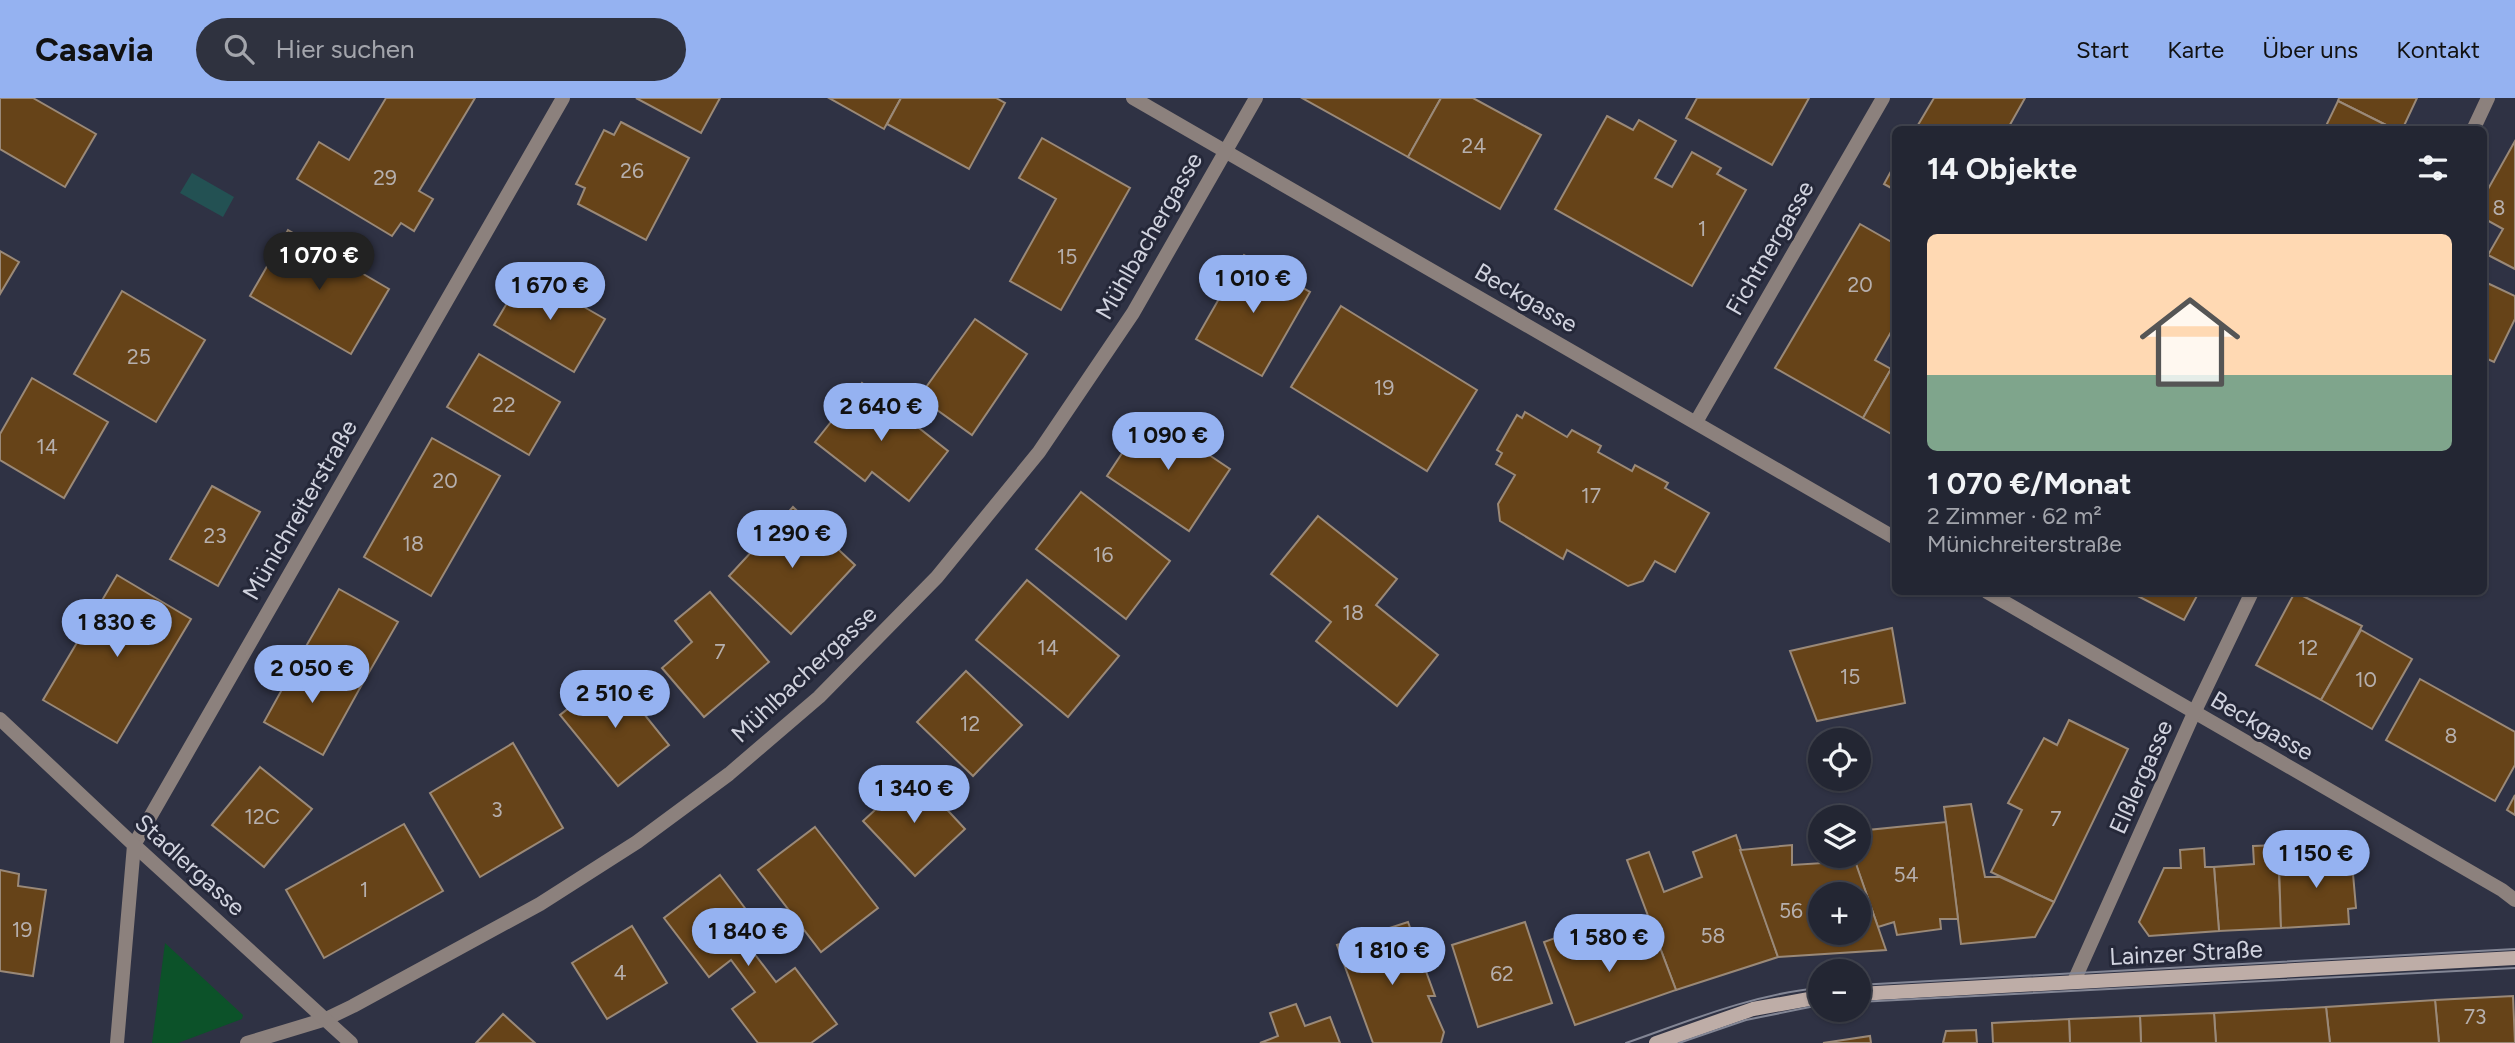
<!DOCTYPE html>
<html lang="de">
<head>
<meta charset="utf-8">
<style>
	body { margin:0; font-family:Figtree,sans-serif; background:#2f323f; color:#f1f3f6; height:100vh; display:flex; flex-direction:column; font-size:26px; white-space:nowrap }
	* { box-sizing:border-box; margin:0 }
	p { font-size:23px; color:#a3a5ac }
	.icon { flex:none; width:38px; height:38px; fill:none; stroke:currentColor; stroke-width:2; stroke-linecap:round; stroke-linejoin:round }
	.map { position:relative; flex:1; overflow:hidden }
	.sheet { position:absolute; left:1892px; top:28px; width:595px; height:469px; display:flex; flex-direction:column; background:#232633; border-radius:10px; box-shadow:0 2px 5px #0004,0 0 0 2px #40434e }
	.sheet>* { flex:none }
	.controls { position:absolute; left:1808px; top:630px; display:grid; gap:14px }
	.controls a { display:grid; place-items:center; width:63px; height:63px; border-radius:50%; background:#232633; box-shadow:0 2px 5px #0004,0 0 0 2px #40434e; font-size:35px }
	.price { position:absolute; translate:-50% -60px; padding:0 16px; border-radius:24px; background:#95b2f1; color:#111; font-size:23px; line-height:46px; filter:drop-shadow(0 2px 4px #0008) }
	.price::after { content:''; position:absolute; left:50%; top:42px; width:21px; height:16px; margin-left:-10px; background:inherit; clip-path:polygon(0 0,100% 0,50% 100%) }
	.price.on { background:#222; color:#fff }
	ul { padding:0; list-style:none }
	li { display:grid; align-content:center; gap:14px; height:371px; padding:0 35px }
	li span { display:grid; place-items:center; height:217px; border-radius:10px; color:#555 }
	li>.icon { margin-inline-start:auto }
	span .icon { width:126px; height:126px; fill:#fffc; stroke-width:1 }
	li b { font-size:30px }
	h2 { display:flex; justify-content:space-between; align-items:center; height:84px; padding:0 35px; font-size:30px }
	header { display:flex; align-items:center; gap:42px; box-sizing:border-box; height:98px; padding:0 35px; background:#95b2f1; color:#111 }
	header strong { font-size:33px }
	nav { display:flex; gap:38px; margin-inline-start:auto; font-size:24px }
	.search { width:490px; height:63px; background:#2f323f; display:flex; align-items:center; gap:18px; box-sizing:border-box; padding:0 24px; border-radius:38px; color:#a3a5ac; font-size:26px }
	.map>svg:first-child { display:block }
	.green { fill:#0c5229 }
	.water { fill:#235153 }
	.building { fill:#664318; stroke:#9a8978; stroke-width:2; fill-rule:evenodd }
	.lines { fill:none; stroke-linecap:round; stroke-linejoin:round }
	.minor { stroke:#8c817d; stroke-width:14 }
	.tertiary { stroke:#8c817d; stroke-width:14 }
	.secondary { stroke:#beada7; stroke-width:14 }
	.tram { stroke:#838695; stroke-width:2 }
	.labels { text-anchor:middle; stroke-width:6; stroke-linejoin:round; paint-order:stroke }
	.number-label { font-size:21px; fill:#b6afad }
	.street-label { font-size:24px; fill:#d1d3df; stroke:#252839 }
</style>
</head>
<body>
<header>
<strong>Casavia</strong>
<div class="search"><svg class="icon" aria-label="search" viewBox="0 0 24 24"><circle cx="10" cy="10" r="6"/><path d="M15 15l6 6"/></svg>Hier suchen</div>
<nav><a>Start</a><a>Karte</a><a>Über uns</a><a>Kontakt</a></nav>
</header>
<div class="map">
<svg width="2515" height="945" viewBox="0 0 2515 945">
	<rect width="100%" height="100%" fill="#2f3244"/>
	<!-- green -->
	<polygon class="green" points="165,845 243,917 242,921 178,945 152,945"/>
	<!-- water -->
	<polygon class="water" points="192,75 234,99 223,119 180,95"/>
	<!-- building -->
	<g class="building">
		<polygon points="0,0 33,0 96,36 65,89 0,51"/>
		<polygon points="386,0 475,0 419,93 433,101 414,133 401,125 392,138 297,81 319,44 349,62"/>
		<polygon points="636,0 720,0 701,35"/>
		<polygon points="829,0 901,0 884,31"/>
		<polygon points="901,0 996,0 1005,5 969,71 887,26"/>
		<polygon points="1302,0 1441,0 1408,59"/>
		<polygon points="1441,0 1473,0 1541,37 1500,111 1408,59"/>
		<polygon points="1697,0 1809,0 1772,67 1686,20"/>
		<polygon points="1934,0 2025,0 2007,32 1915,32"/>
		<polygon points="2339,0 2417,0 2402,32 2396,32 2338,3"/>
		<polygon points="2338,3 2396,32 2324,32"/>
		<polygon points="1607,18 1633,32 1639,22 1676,43 1655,80 1672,89 1692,54 1721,70 1717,76 1746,92 1692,188 1555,111"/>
		<polygon points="621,24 689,60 646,142 578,106 585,90 576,86 604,32 614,37"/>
		<polygon points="1042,40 1130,90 1061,212 1010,183 1056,101 1019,80"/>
		<polygon points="2515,43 2515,171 2488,157 2503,131 2483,120 2483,100"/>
		<polygon points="1895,66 1895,92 1884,86"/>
		<polygon points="1860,126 1895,146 1895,227 1875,262 1891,271 1863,320 1775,270"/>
		<polygon points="288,132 389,191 351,256 250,198"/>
		<polygon points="0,153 19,164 0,196"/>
		<polygon points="1244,157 1310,194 1262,278 1196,241"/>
		<polygon points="525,175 605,221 574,274 494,227"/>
		<polygon points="2483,183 2515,198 2515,221 2494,264 2483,259"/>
		<polygon points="122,193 205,242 156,324 74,276"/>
		<polygon points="1341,208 1477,292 1427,373 1291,289"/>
		<polygon points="975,221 1027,256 972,337 919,299"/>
		<polygon points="479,256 560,304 529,357 447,309"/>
		<polygon points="1895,264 1895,338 1863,320"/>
		<polygon points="32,280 108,324 64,400 0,362 0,336"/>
		<polygon points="862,285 948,353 909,403 872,374 865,383 815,344"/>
		<polygon points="1525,314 1567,339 1572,332 1601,348 1598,354 1632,373 1635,367 1668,385 1665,390 1709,415 1675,474 1655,463 1643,483 1628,488 1567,452 1563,461 1500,423 1498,406 1515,377 1496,366 1502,355 1497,352 1517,317 1522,320"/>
		<polygon points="1148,316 1230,371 1189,433 1107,378"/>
		<polygon points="432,340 500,378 431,498 364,459"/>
		<polygon points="212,388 260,414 218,488 170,461"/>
		<polygon points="1081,394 1170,463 1126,521 1036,451"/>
		<polygon points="793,409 855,467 791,536 729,478"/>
		<polygon points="1318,418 1397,481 1376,507 1438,557 1397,608 1316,543 1331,524 1271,476"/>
		<polygon points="117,477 191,521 117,645 43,602"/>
		<polygon points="1027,482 1119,558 1068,619 976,542"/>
		<polygon points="339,491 398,524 360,590 301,557"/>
		<polygon points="710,494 769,564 704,619 662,570 692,544 675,523"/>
		<polygon points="2130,494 2199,494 2184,522"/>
		<polygon points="2295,494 2362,528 2321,602 2256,567"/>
		<polygon points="1892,530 1905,605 1817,623 1790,553"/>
		<polygon points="2361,532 2412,561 2372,631 2321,602"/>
		<polygon points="301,557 360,590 323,657 264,624"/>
		<polygon points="966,573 1022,627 973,678 917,624"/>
		<polygon points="612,576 669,647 618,688 560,617"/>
		<polygon points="2420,581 2515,634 2515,667 2495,703 2386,642"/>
		<polygon points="2069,622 2128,651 2054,804 1991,774 2022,712 2008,705 2044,640 2057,647"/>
		<polygon points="513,645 563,730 480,779 430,695"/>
		<polygon points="260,669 312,711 264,769 212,727"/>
		<polygon points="914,676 965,731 915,778 863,723"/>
		<polygon points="2515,697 2515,717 2507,712"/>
		<polygon points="1971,706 1985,779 2000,779 2054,804 2035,839 1961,846 1944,709"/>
		<polygon points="1946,724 1958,821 1940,821 1941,831 1897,837 1894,824 1878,829 1853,758 1858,758 1858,733"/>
		<polygon points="404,726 443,793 324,860 286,792"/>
		<polygon points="815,729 878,810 821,854 758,772"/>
		<polygon points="1736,737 1778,859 1676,892 1627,762 1649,754 1664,794 1702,779 1693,754"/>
		<path d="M1792,747v20l63,-4 31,89 -108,7 -38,-107zM1820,796h38v39h-38z"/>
		<polygon points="2278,747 2281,830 2219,833 2214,769 2254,766 2253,748"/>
		<polygon points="2302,749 2331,749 2331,764 2345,762 2346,776 2353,776 2356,810 2348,811 2349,826 2281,830 2279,766 2295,765 2294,759 2303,759"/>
		<polygon points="2204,750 2205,769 2214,769 2219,833 2149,838 2139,824 2164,770 2181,770 2180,752"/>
		<polygon points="0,772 19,776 18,788 46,792 33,878 0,873"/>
		<polygon points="720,777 763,834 747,846 776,884 795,870 837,926 811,945 758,945 732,911 755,894 731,862 709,879 664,820"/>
		<polygon points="1408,824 1435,898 1428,898 1444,934 1441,945 1373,945 1337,847"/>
		<polygon points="1525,824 1552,905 1478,929 1452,847"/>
		<polygon points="632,828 667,885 607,921 572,865"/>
		<polygon points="1623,833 1627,843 1654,834 1676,892 1575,927 1544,844 1566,836 1570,851"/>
		<polygon points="2513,898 2515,945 2439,945 2435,902"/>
		<polygon points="2435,902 2439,945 2330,945 2326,909"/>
		<polygon points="1296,906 1305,928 1330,919 1340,945 1260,945 1278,938 1270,915"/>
		<polygon points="2326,909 2330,945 2216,945 2214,915"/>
		<polygon points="2214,915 2216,945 2141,945 2140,918"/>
		<polygon points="503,916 535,945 476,945"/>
		<polygon points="2140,918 2141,945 2070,945 2069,921"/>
		<polygon points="2069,921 2070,945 1993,945 1992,925"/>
		<polygon points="1976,932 1977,945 1943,945 1946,933"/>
		<polygon points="1870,938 1871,945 1823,945"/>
	</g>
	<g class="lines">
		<!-- minor -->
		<g class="minor">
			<polyline points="1133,0 1895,440"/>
			<polyline points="2473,32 2488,0"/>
			<polyline points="1696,324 1883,0"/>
			<polyline points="1987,494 2502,792 2515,802"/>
			<polyline points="2074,883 2194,615 2252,494"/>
			<polyline points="247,945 326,921 353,908 540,806 637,744 729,676 819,599 937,479 1039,354 1133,215 1256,0"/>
			<polyline points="351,945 134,747 563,0"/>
		</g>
		<!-- tertiary -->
		<polyline class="tertiary" points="0,621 134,747 117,945"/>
		<!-- secondary -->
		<g class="secondary">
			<polyline points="1858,896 2515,860"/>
			<polyline points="1656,945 1753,911 1820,899"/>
		</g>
		<!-- tram -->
		<g class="tram">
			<polyline points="1858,887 2515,851"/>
			<polyline points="1858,904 2515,870"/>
			<path d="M1626,945c63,-22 127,-49 194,-55"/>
			<polyline points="1679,945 1746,922 1820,907"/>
		</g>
	</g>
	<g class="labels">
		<!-- number labels -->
		<g class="number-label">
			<text x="1474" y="55">24</text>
			<text x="632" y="80">26</text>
			<text x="385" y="87">29</text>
			<text x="2499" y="117">8</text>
			<text x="1702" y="138">1</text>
			<text x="1067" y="166">15</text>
			<text x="1860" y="194">20</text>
			<text x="139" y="266">25</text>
			<text x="1384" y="297">19</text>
			<text x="504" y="314">22</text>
			<text x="47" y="356">14</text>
			<text x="445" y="390">20</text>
			<text x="1591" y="405">17</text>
			<text x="215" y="445">23</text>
			<text x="413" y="453">18</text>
			<text x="1103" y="464">16</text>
			<text x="1353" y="522">18</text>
			<text x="1048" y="557">14</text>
			<text x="2308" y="557">12</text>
			<text x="720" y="561">7</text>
			<text x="1850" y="586">15</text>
			<text x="2366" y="589">10</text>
			<text x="970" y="633">12</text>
			<text x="2451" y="645">8</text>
			<text x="497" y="719">3</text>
			<text x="262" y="726">12C</text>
			<text x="2056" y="728">7</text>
			<text x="1906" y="784">54</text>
			<text x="364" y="799">1</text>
			<text x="1791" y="820">56</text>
			<text x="22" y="839">19</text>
			<text x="1713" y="845">58</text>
			<text x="620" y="882">4</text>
			<text x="1502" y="883">62</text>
			<text x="2475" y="926">73</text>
		</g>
		<!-- street labels -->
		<g class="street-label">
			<text transform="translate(1149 138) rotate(-60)" y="8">Mühlbachergasse</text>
			<text transform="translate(1770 150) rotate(-60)" y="8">Fichtnergasse</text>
			<text transform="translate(1526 200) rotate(30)" y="8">Beckgasse</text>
			<text transform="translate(300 412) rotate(-60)" y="8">Münichreiterstraße</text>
			<text transform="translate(804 576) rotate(-43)" y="8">Mühlbachergasse</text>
			<text transform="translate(2262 628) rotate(30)" y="8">Beckgasse</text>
			<text transform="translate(2141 679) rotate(-66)" y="8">Elßlergasse</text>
			<text transform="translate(190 767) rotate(42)" y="8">Stadlergasse</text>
			<text transform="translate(2186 855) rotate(-3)" y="8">Lainzer Straße</text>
		</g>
	</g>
</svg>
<div class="controls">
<a><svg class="icon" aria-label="locate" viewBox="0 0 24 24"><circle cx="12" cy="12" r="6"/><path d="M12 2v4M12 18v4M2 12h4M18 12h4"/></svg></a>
<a><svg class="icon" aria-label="layers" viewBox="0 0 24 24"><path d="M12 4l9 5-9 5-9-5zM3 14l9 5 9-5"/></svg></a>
<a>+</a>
<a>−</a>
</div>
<b class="price on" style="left:319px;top:194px">1 070 €</b>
<b class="price" style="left:1253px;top:217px">1 010 €</b>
<b class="price" style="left:550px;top:224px">1 670 €</b>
<b class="price" style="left:881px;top:345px">2 640 €</b>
<b class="price" style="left:1168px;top:374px">1 090 €</b>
<b class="price" style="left:792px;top:472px">1 290 €</b>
<b class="price" style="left:117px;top:561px">1 830 €</b>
<b class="price" style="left:312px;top:607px">2 050 €</b>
<b class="price" style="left:615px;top:632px">2 510 €</b>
<b class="price" style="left:914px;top:727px">1 340 €</b>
<b class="price" style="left:2316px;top:792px">1 150 €</b>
<b class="price" style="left:748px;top:870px">1 840 €</b>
<b class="price" style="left:1609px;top:876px">1 580 €</b>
<b class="price" style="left:1392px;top:889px">1 810 €</b>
<section class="sheet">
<h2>14 Objekte<svg class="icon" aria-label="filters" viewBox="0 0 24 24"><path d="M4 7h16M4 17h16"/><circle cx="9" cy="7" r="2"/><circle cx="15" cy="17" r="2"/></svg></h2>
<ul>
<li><span style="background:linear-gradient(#ffd9b3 65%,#7fa58c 0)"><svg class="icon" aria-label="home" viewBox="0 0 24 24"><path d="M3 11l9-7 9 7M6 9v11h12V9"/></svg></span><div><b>1 070 €/Monat</b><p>2 Zimmer · 62 m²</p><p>Münichreiterstraße</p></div></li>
</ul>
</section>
</div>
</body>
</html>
